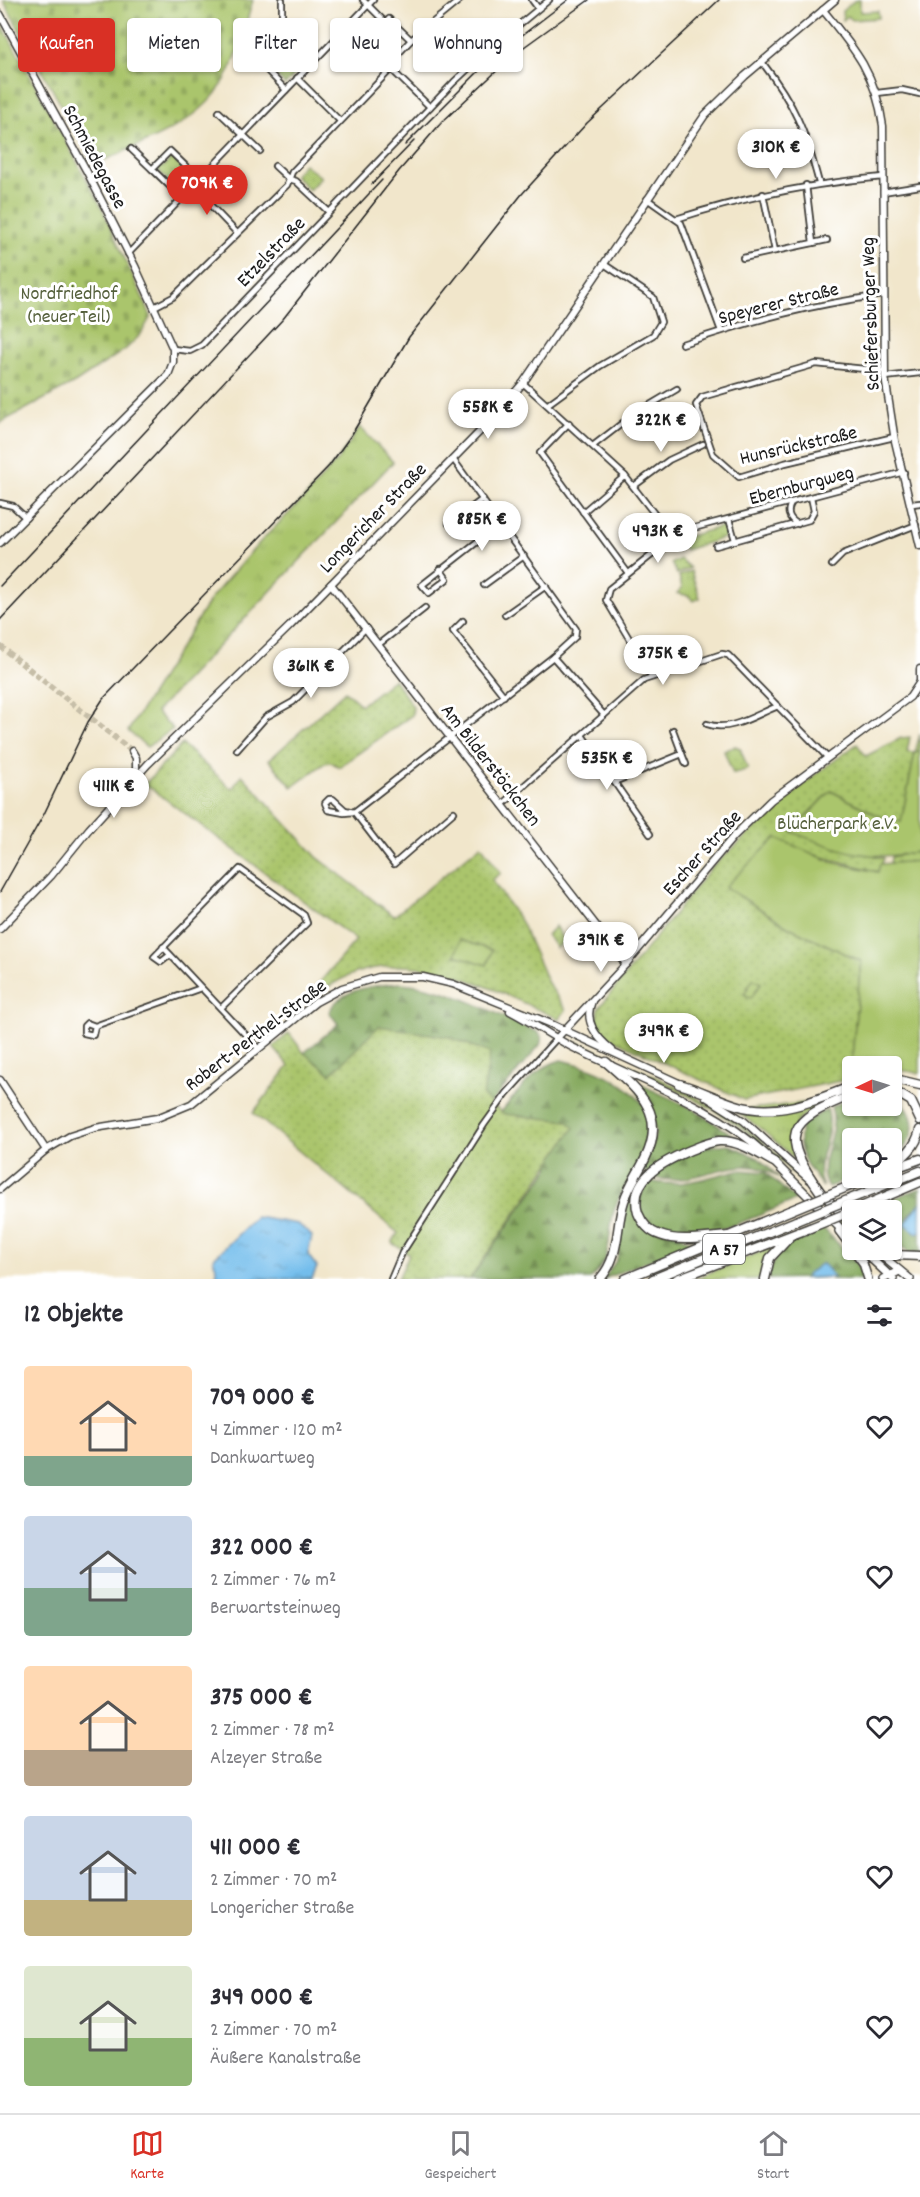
<!DOCTYPE html>
<html lang="de">
<head>
<meta charset="utf-8">
<style>
	body { margin:0; font-family:Dekko,sans-serif; background:#f2f2f3; color:#2b2b33; height:100vh; display:flex; flex-direction:column; font-size:22px; white-space:nowrap }
	* { box-sizing:border-box; margin:0 }
	p { font-size:20px; color:#7c7c81 }
	.icon { flex:none; width:33px; height:33px; fill:none; stroke:currentColor; stroke-width:2; stroke-linecap:round; stroke-linejoin:round }
	.map { position:relative; height:1279px; overflow:hidden }
	.side { display:flex; flex-direction:column; background:#fff; flex:1 }
	.side>* { flex:none }
	.hud { position:absolute; left:18px; top:18px; width:600px; height:54px; display:flex; gap:12px }
	.needle { width:39px; rotate:266deg }
	.fabs { position:absolute; left:842px; top:1056px; display:grid; gap:12px }
	.fabs a { display:grid; place-items:center; width:60px; height:60px; border-radius:6px; background:#fff; box-shadow:0 2px 4px #0004; font-size:30px }
	.price { position:absolute; translate:-50% -51px; padding:0 14px; border-radius:21px; background:#fff; color:#222; font-size:20px; line-height:39px; filter:drop-shadow(0 2px 3px #0008) }
	.price::after { content:''; position:absolute; left:50%; top:36px; width:18px; height:14px; margin-left:-9px; background:inherit; clip-path:polygon(0 0,100% 0,50% 100%) }
	.price.current { background:#d93025; color:#fff }
	ul { padding:0; list-style:none }
	li { display:flex; align-items:center; gap:18px; height:150px; padding:0 24px }
	li span { display:grid; place-items:center; flex:none; width:168px; height:120px; border-radius:6px; color:#555 }
	li>.icon { margin-inline-start:auto }
	span .icon { width:72px; height:72px; fill:#fffc; stroke-width:1 }
	li b { font-size:26px }
	h2 { display:flex; justify-content:space-between; align-items:center; height:72px; padding:0 24px; font-size:26px }
	.pill { padding:0 21px; border-radius:6px; background:#fff; box-shadow:0 2px 4px #0004; font-size:21px; line-height:54px }
	.pill.current { background:#d93025; color:#fff }
	.tab-bar { display:flex; justify-content:space-around; align-items:center; height:84px; border-top:2px solid #e1e1e2; background:#fff; font-size:16px; color:#7c7c81 }
	.tab-bar a { display:grid; justify-items:center; gap:3px }
	.tab-bar .current { color:#d93025 }
	.map>svg:first-child { display:block }
	.grass { fill:url(#grass-tufts); stroke:#637044; stroke-width:1.5 }
	.forest { fill:url(#forest-firs); stroke:#52633e; stroke-width:1.5 }
	.cemetery { fill:url(#cemetery-stones); stroke:#637044; stroke-width:1.5 }
	.park { fill:url(#park-dots); stroke:#637044; stroke-width:1.5 }
	.garden { fill:#aac56c; stroke:#637044; stroke-width:1.5 }
	.water { fill:url(#water-ripples); stroke:#486c84; stroke-width:1.5 }
	.lines { fill:none; stroke-linecap:round; stroke-linejoin:round }
	.tertiary-tunnel { stroke:#c6bea8; stroke-width:6; stroke-dasharray:6 3; stroke-linecap:butt }
	.minor-casing { stroke:#3c3a36; stroke-width:8 }
	.tertiary-casing { stroke:#3c3a36; stroke-width:9 }
	.secondary-casing { stroke:#3c3a36; stroke-width:10 }
	.motorway-casing { stroke:#3c3a36; stroke-width:11 }
	.minor { stroke:#fff; stroke-width:4.5 }
	.tertiary { stroke:#fff; stroke-width:6 }
	.secondary { stroke:#fff; stroke-width:7 }
	.motorway { stroke:#fff; stroke-width:8 }
	.rail { stroke:#1c1c1c; stroke-width:1.5 }
	.motorway-bridge-casing { stroke:#3c3a36; stroke-width:11; stroke-linecap:butt }
	.motorway-bridge { stroke:#fff; stroke-width:8 }
	.labels { text-anchor:middle; stroke-width:6; stroke-linejoin:round; paint-order:stroke }
	.shield { fill:#fff; stroke:#606060; stroke-width:1.5 }
	.shield-label { font-size:18px; font-weight:bold; fill:#1c1c1c }
	.street-label { font-size:20px; fill:#1c1c1c; stroke:#fff }
	.park-label { font-size:20px; fill:#55603c; stroke:#fff }
</style>
</head>
<body>
<div class="map">
<svg width="920" height="1279" viewBox="0 0 920 1279">
	<defs>
		<pattern id="grass-tufts" width="24" height="20" patternUnits="userSpaceOnUse" patternTransform="scale(1.5)"><rect width="24" height="20" fill="#aac56c"/><path d="M3 7l-1-3M5 7V3M7 7l1-3M15 17l-1-3M17 17v-4M19 17l1-3" fill="none" stroke="#92a95d"/></pattern>
		<pattern id="forest-firs" width="22" height="20" patternUnits="userSpaceOnUse" patternTransform="scale(1.5)"><rect width="22" height="20" fill="#87aa60"/><path d="M5 1l3.5 6h-7zM16 11l3.5 6h-7z" fill="#6e8a4e"/></pattern>
		<pattern id="cemetery-stones" width="16" height="16" patternUnits="userSpaceOnUse" patternTransform="scale(1.5)"><rect width="16" height="16" fill="#aac56c"/><path d="M2 7V4a2 2 0 0 1 4 0v3zM10 15v-3a2 2 0 0 1 4 0v3z" fill="#92a95d"/></pattern>
		<pattern id="park-dots" width="8" height="8" patternUnits="userSpaceOnUse" patternTransform="scale(1.5)"><rect width="8" height="8" fill="#aac56c"/><path d="M2 2h.1M6 6h.1" fill="none" stroke="#92a95d" stroke-width="1.8" stroke-linecap="round"/></pattern>
		<pattern id="water-ripples" width="26" height="14" patternUnits="userSpaceOnUse" patternTransform="scale(1.5)"><rect width="26" height="14" fill="#73bdec"/><path d="M2 4q2-2 4 0t4 0M15 11q2-2 4 0t4 0" fill="none" stroke="#63a2ca"/></pattern>
	</defs>
	<rect width="100%" height="100%" fill="#fff"/>
	<filter id="ink" filterUnits="userSpaceOnUse"><feTurbulence type="fractalNoise" baseFrequency=".0167" numOctaves="2"/><feDisplacementMap in="SourceGraphic" scale="12" xChannelSelector="R" yChannelSelector="G"/><feConvolveMatrix kernelMatrix="1 2 1 2 8 2 1 2 1" color-interpolation-filters="sRGB"/></filter>
	<filter id="wash" filterUnits="userSpaceOnUse"><feTurbulence type="fractalNoise" baseFrequency=".008" numOctaves="4" result="noise"/><feDisplacementMap in="SourceGraphic" scale="24" xChannelSelector="R" yChannelSelector="G"/><feGaussianBlur stdDeviation="1.35" result="paint"/><feColorMatrix in="noise" values="0 0 0 0 0 0 0 0 0 0 0 0 0 0 0 0 0 1.4 0 .05"/><feComposite in="paint" operator="in"/></filter>
	<g filter="url(#wash)">
		<rect width="100%" height="100%" fill="#f1e6cb"/>
		<!-- grass -->
		<g class="grass">
			<polygon points="860,0 860,12 878,11 879,18 852,20 848,16 843,20 842,11 854,1"/>
			<polygon points="360,427 393,462 156,712 173,729 147,747 128,731 211,598 259,543 308,494 339,458"/>
			<polygon points="680,559 690,568 677,574 671,563"/>
			<polygon points="691,571 700,598 693,601 689,596 677,593 682,588 679,576"/>
			<path d="M577,1042c55,25 114,47 163,82 42,30 76,69 112,107v4c-36,-38 -70,-77 -112,-108 -49,-35 -109,-57 -164,-83z"/>
			<path d="M821,1101l3,3c-31,15 -35,23 -29,55l-34,-30 -29,-21 11,2z"/>
			<polygon points="775,1246 765,1261 762,1279 694,1279"/>
		</g>
		<!-- forest -->
		<g class="forest">
			<path d="M401,983c50,4 91,30 137,49l4,6 -2,7 -49,58 -112,-76 -48,47 -27,-21 34,-29 -9,-12c11,-24 48,-27 72,-29z"/>
			<path d="M561,1060c41,9 108,37 84,91 -9,19 -22,36 -30,57 -10,30 1,47 -25,71h-120l80,-112 -49,-55c18,-21 33,-44 60,-52z"/>
			<polygon points="633,1081 693,1109 745,1143 726,1138 646,1173 643,1169 656,1131"/>
			<path d="M891,1092c29,22 29,46 0,69v-23h-39v40l-24,9c-15,-24 13,-53 3,-80l21,-9v8h39z"/>
			<path d="M827,1109c10,27 -17,53 -4,78 -16,-20 -29,-36 -21,-62z"/>
			<path d="M728,1144l30,14 23,21c-44,-34 -84,12 -129,-2 20,-18 49,-31 76,-33z"/>
			<path d="M739,1170l26,2 31,28c-34,13 -125,61 -151,19 -9,-14 -4,-26 3,-39 28,10 62,-4 91,-10z"/>
			<polygon points="640,1173 643,1176 638,1183 641,1225 694,1242 604,1279 617,1259 626,1204"/>
			<polygon points="920,1188 920,1203 907,1218 917,1233 920,1231 920,1253 910,1254 904,1248 891,1245 891,1210 863,1210"/>
			<path d="M822,1227l35,36 6,16h-32l3,-2 -66,2c6,-32 25,-41 54,-52z"/>
		</g>
		<!-- cemetery -->
		<g class="cemetery">
			<path d="M3,0h250c-8,26 -14,54 -27,78 -26,48 -85,65 -132,87z"/>
			<polygon points="0,21 100,204 151,316 141,334 126,349 76,382 0,423"/>
		</g>
		<!-- park -->
		<g class="park">
			<polygon points="276,48 299,70 285,85 262,60 266,55 268,59 273,54 272,49"/>
			<polygon points="171,156 194,178 180,193 158,170 160,166 163,167 169,161 167,157"/>
			<polygon points="304,164 321,177 309,190 294,175"/>
			<polygon points="724,526 727,537 685,550 679,539"/>
			<polygon points="394,679 413,707 412,715 339,767 331,762 325,763 292,787 269,760 345,691 361,705"/>
			<polygon points="920,734 920,752 915,753 901,823 877,815 831,791 792,831 828,845 884,858 879,872 808,853 726,887 789,927 861,961 850,1079 744,1100 604,1035 597,1024 598,1009 711,868 812,777 857,744 866,756 901,738 910,737 907,752 915,753"/>
			<path d="M182,744l50,45 10,-14 75,82 77,59 87,-71 20,28 -9,7 29,42 27,61 18,27 -7,9c-63,-27 -140,-74 -211,-43 -16,7 -32,19 -47,28l55,-64 -211,-156z"/>
			<polygon points="735,746 740,748 748,769 733,774 724,751"/>
			<polygon points="920,851 920,861 890,865 891,857"/>
			<polygon points="555,926 564,941 556,948 547,935"/>
			<polygon points="379,1026 449,1037 490,1053 483,1096 504,1114 568,1121 574,1128 470,1279 398,1279 409,1254 392,1243 398,1233 253,1113 289,1066 273,1047 289,1033 304,1053 331,1074"/>
		</g>
		<!-- garden -->
		<g class="garden">
			<path d="M920,752v99c-49,13 -83,-2 -128,-19l39,-41 46,24 24,7 14,-69z"/>
			<polygon points="776,838 832,862 878,872 880,864 920,861 920,1073 891,1069 891,1066 852,1066 852,1078 850,1079 861,961 789,927 725,887"/>
			<polygon points="460,940 492,950 487,965 455,955"/>
			<polygon points="753,979 761,983 751,998 744,994"/>
		</g>
		<!-- water -->
		<g class="water">
			<polygon points="920,1203 920,1231 917,1233 905,1224"/>
			<polygon points="256,1217 298,1224 312,1236 308,1255 317,1267 312,1279 216,1279 217,1270 213,1259"/>
			<polygon points="822,1263 834,1277 805,1278 806,1275"/>
		</g>
	</g>
	<g filter="url(#ink)">
		<g class="lines">
			<!-- tertiary-tunnel -->
			<polyline class="tertiary-tunnel" points="0,646 132,751"/>
			<defs>
				<g id="minor">
					<polyline points="363,0 386,23"/>
					<polyline points="532,0 538,8"/>
					<polyline points="381,39 376,33 389,19 411,40 398,54 395,51"/>
					<polyline points="411,40 460,0"/>
					<polyline points="274,44 282,29 282,0"/>
					<path d="M762,62c33,43 43,68 57,121"/>
					<polyline points="391,69 430,107"/>
					<polyline points="297,78 340,121"/>
					<polyline points="286,90 258,61 274,44 304,71"/>
					<polyline points="877,93 902,90 920,94"/>
					<polyline points="219,112 260,151"/>
					<polyline points="131,149 152,169"/>
					<polyline points="275,166 289,179 296,181 329,212"/>
					<polyline points="193,187 237,233"/>
					<polyline points="883,192 920,186"/>
					<polyline points="763,194 775,251 813,243 806,185"/>
					<polyline points="182,198 152,169 170,151 200,180"/>
					<polyline points="647,199 681,223 721,331"/>
					<path d="M676,219c69,-22 136,-36 207,-42"/>
					<polyline points="813,243 827,240"/>
					<polyline points="128,254 373,0"/>
					<polyline points="743,258 775,251"/>
					<polyline points="154,307 173,297 287,185 292,172 391,69 391,62 398,54"/>
					<path d="M682,344c71,-24 126,-39 201,-49"/>
					<polyline points="173,349 190,351 202,345 454,82 487,51 549,0"/>
					<polyline points="884,371 816,364 702,397 696,405 713,454 739,477 785,463 894,437"/>
					<polyline points="885,377 920,373"/>
					<polyline points="523,383 625,476 673,538"/>
					<polyline points="548,404 600,366 653,335 661,322 653,297 604,264"/>
					<polyline points="569,423 540,453 628,573"/>
					<polyline points="594,445 633,415 677,389"/>
					<polyline points="453,459 576,629 575,637 553,657 354,812 394,864 454,812"/>
					<polyline points="634,486 669,460 703,444"/>
					<path d="M792,502c-6,9 -4,17 6,22"/>
					<polyline points="0,503 13,506 26,518"/>
					<polyline points="912,504 920,503"/>
					<polyline points="583,512 625,476"/>
					<polyline points="729,519 735,540"/>
					<polyline points="449,524 483,499"/>
					<polyline points="716,546 809,520 814,511 811,497"/>
					<polyline points="832,565 843,554 916,525"/>
					<polyline points="440,569 447,579 429,593 422,585 500,524"/>
					<polyline points="484,585 524,556"/>
					<polyline points="505,615 546,586"/>
					<polyline points="463,621 453,631 504,696"/>
					<polyline points="379,644 425,608"/>
					<polyline points="553,657 604,715"/>
					<polyline points="652,677 606,600 609,589 673,538 694,528 904,472"/>
					<path d="M707,724c23,9 50,-10 71,-18"/>
					<polyline points="673,730 682,754"/>
					<polyline points="582,735 650,834"/>
					<polyline points="237,750 266,717 293,702 366,628"/>
					<polyline points="614,782 682,754 686,764"/>
					<polygon points="329,799 333,799 345,810 354,812 344,813 328,810 325,803"/>
					<polyline points="502,805 644,680 722,654 728,655 827,757"/>
					<polyline points="163,947 259,1049"/>
					<polyline points="170,955 161,962 154,957 240,869 304,915 307,923 221,1008"/>
					<polyline points="95,1026 93,1035 84,1033 84,1026 87,1023 95,1026 201,988"/>
					<polyline points="391,1279 402,1253 484,1125 507,1093 557,1038"/>
				</g>
				<g id="tertiary">
					<path d="M823,10c32,39 53,64 60,116l2,251 10,64 25,105"/>
					<polyline points="0,14 86,170 135,266 173,349 173,362 168,375 0,543"/>
					<polyline points="331,584 626,964"/>
					<polyline points="920,669 920,680"/>
					<polyline points="132,751 136,758 136,777"/>
					<polyline points="0,929 51,876 89,829 148,764 290,626 493,418 523,383 705,115 745,76 835,0"/>
					<path d="M592,1001c-9,21 5,37 20,49"/>
					<path d="M510,1011c21,11 40,24 60,35 67,34 141,57 197,109"/>
					<polyline points="557,1038 626,964 734,836 771,800 910,697 920,682"/>
					<polyline points="0,1080 46,1150"/>
					<polyline points="706,1097 744,1121 810,1180"/>
					<polyline points="0,1189 46,1150 70,1136 95,1128 157,1118 191,1104 316,1002 342,988 379,977 423,977 453,984 549,1023 681,1084"/>
				</g>
				<g id="secondary">
					<polyline points="774,1162 852,1240"/>
					<polyline points="823,1194 852,1225"/>
					<polyline points="839,1231 863,1263 868,1279"/>
					<polyline points="862,1250 893,1279"/>
					<polyline points="875,1250 910,1279"/>
					<polyline points="883,1279 899,1271"/>
				</g>
				<g id="motorway">
					<polyline points="891,1078 920,1085"/>
					<path d="M679,1084c20,5 37,15 57,21 40,13 79,-4 116,-19"/>
					<polyline points="891,1089 911,1101 920,1120"/>
					<path d="M891,1166c14,-10 25,-19 29,-36"/>
					<polyline points="895,1168 920,1159"/>
					<polyline points="852,1185 870,1178"/>
					<path d="M821,1193c-42,-59 -35,-72 31,-98"/>
					<polyline points="860,1195 920,1171"/>
					<polyline points="854,1210 920,1182"/>
					<path d="M729,1236c-22,1 -49,7 -69,-1 -10,-3 -18,-12 -22,-22 -10,-34 25,-51 50,-62 10,-4 20,-9 31,-10 20,-1 38,12 55,21"/>
					<polyline points="883,1250 894,1255 920,1256"/>
					<path d="M600,1279c21,-24 15,-51 24,-78 5,-15 14,-28 21,-42 23,-46 -7,-69 -39,-97"/>
					<polyline points="625,1279 789,1211"/>
					<polyline points="653,1279 796,1221"/>
					<polyline points="677,1279 810,1228"/>
					<polyline points="765,1279 770,1258 788,1239"/>
				</g>
			</defs>
			<!-- minor casing -->
			<use href="#minor" class="minor-casing"/>
			<!-- tertiary casing -->
			<use href="#tertiary" class="tertiary-casing"/>
			<!-- secondary casing -->
			<use href="#secondary" class="secondary-casing"/>
			<!-- motorway casing -->
			<use href="#motorway" class="motorway-casing"/>
			<!-- minor -->
			<use href="#minor" class="minor"/>
			<!-- tertiary -->
			<use href="#tertiary" class="tertiary"/>
			<!-- secondary -->
			<use href="#secondary" class="secondary"/>
			<!-- motorway -->
			<use href="#motorway" class="motorway"/>
			<!-- rail -->
			<g class="rail">
				<polyline points="405,145 491,59 568,0"/>
				<polyline points="372,184 414,141"/>
				<polyline points="0,586 382,180"/>
				<polyline points="0,620 283,319 399,171 442,122 517,52 589,0"/>
				<polyline points="0,892 44,814 88,722 103,699 329,466 352,434 409,337 522,194 587,123 719,0"/>
			</g>
			<defs>
				<g id="motorway-bridge">
					<polyline points="789,1211 852,1185"/>
					<polyline points="796,1221 860,1195"/>
					<polyline points="810,1228 852,1211"/>
				</g>
			</defs>
			<!-- motorway-bridge casing -->
			<use href="#motorway-bridge" class="motorway-bridge-casing"/>
			<!-- motorway-bridge -->
			<use href="#motorway-bridge" class="motorway-bridge"/>
		</g>
	</g>
	<g class="labels">
		<!-- shield labels -->
		<rect class="shield" x="703" y="1234" width="42" height="30" rx="4.5"/>
		<g class="shield-label">
			<text x="724" y="1255">A 57</text>
		</g>
		<!-- street labels -->
		<g class="street-label">
			<text transform="translate(96 156) rotate(62)" y="7">Schmiedegasse</text>
			<text transform="translate(270 251) rotate(-46)" y="7">Etzelstraße</text>
			<text transform="translate(778 302) rotate(-14)" y="7">Speyerer Straße</text>
			<text transform="translate(869 314) rotate(-92)" y="7">Schiefersburger Weg</text>
			<text transform="translate(798 444) rotate(-13)" y="7">Hunsrückstraße</text>
			<text transform="translate(801 484) rotate(-15)" y="7">Ebernburgweg</text>
			<text transform="translate(372 517) rotate(-46)" y="7">Longericher Straße</text>
			<text transform="translate(492 764) rotate(52)" y="7">Am Bilderstöckchen</text>
			<text transform="translate(701 852) rotate(-48)" y="7">Escher Straße</text>
			<text transform="translate(255 1034) rotate(-37)" y="7">Robert-Perthel-Straße</text>
		</g>
		<!-- park labels -->
		<g class="park-label">
			<text x="69" y="299">Nordfriedhof<tspan x="69" dy="23">(neuer Teil)</tspan></text>
			<text x="837" y="829">Blücherpark e.V.</text>
		</g>
	</g>
</svg>
<div class="fabs">
<a><svg class="needle" viewBox="-14 -14 28 28"><path d="M0-13l5 13h-10z" fill="#e53935"/><path d="M0 13l5-13h-10z" fill="#7c7c81"/></svg></a>
<a><svg class="icon" aria-label="locate" viewBox="0 0 24 24"><circle cx="12" cy="12" r="6"/><path d="M12 2v4M12 18v4M2 12h4M18 12h4"/></svg></a>
<a><svg class="icon" aria-label="layers" viewBox="0 0 24 24"><path d="M12 4l9 5-9 5-9-5zM3 14l9 5 9-5"/></svg></a>
</div>
<b class="price" style="left:776px;top:180px">310K €</b>
<b class="price current" style="left:207px;top:216px">709K €</b>
<b class="price" style="left:488px;top:440px">558K €</b>
<b class="price" style="left:661px;top:453px">322K €</b>
<b class="price" style="left:482px;top:552px">885K €</b>
<b class="price" style="left:658px;top:564px">493K €</b>
<b class="price" style="left:663px;top:686px">375K €</b>
<b class="price" style="left:311px;top:699px">361K €</b>
<b class="price" style="left:607px;top:791px">535K €</b>
<b class="price" style="left:114px;top:819px">411K €</b>
<b class="price" style="left:601px;top:973px">391K €</b>
<b class="price" style="left:664px;top:1064px">349K €</b>
<div class="hud">
<a class="pill current">Kaufen</a>
<a class="pill">Mieten</a>
<a class="pill">Filter</a>
<a class="pill">Neu</a>
<a class="pill">Wohnung</a>
</div>
</div>
<section class="side">
<h2>12 Objekte<svg class="icon" aria-label="filters" viewBox="0 0 24 24"><path d="M4 7h16M4 17h16"/><circle cx="9" cy="7" r="2"/><circle cx="15" cy="17" r="2"/></svg></h2>
<ul>
<li><span style="background:linear-gradient(#ffd9b3 75%,#7fa58c 0)"><svg class="icon" aria-label="home" viewBox="0 0 24 24"><path d="M3 11l9-7 9 7M6 9v11h12V9"/></svg></span><div><b>709 000 €</b><p>4 Zimmer · 120 m²</p><p>Dankwartweg</p></div><svg class="icon" aria-label="heart" viewBox="0 0 24 24"><path d="M12 20l-8-8c-3-5 5-10 8-4 3-6 11-1 8 4z"/></svg></li>
<li><span style="background:linear-gradient(#c9d6e8 60%,#7fa58c 0)"><svg class="icon" aria-label="home" viewBox="0 0 24 24"><path d="M3 11l9-7 9 7M6 9v11h12V9"/></svg></span><div><b>322 000 €</b><p>2 Zimmer · 76 m²</p><p>Berwartsteinweg</p></div><svg class="icon" aria-label="heart" viewBox="0 0 24 24"><path d="M12 20l-8-8c-3-5 5-10 8-4 3-6 11-1 8 4z"/></svg></li>
<li><span style="background:linear-gradient(#ffd9b3 70%,#b9a48a 0)"><svg class="icon" aria-label="home" viewBox="0 0 24 24"><path d="M3 11l9-7 9 7M6 9v11h12V9"/></svg></span><div><b>375 000 €</b><p>2 Zimmer · 78 m²</p><p>Alzeyer Straße</p></div><svg class="icon" aria-label="heart" viewBox="0 0 24 24"><path d="M12 20l-8-8c-3-5 5-10 8-4 3-6 11-1 8 4z"/></svg></li>
<li><span style="background:linear-gradient(#c9d6e8 70%,#c2b280 0)"><svg class="icon" aria-label="home" viewBox="0 0 24 24"><path d="M3 11l9-7 9 7M6 9v11h12V9"/></svg></span><div><b>411 000 €</b><p>2 Zimmer · 70 m²</p><p>Longericher Straße</p></div><svg class="icon" aria-label="heart" viewBox="0 0 24 24"><path d="M12 20l-8-8c-3-5 5-10 8-4 3-6 11-1 8 4z"/></svg></li>
<li><span style="background:linear-gradient(#dfe7d0 60%,#8fb573 0)"><svg class="icon" aria-label="home" viewBox="0 0 24 24"><path d="M3 11l9-7 9 7M6 9v11h12V9"/></svg></span><div><b>349 000 €</b><p>2 Zimmer · 70 m²</p><p>Äußere Kanalstraße</p></div><svg class="icon" aria-label="heart" viewBox="0 0 24 24"><path d="M12 20l-8-8c-3-5 5-10 8-4 3-6 11-1 8 4z"/></svg></li>
</ul>
</section>
<nav class="tab-bar">
<a class="current"><svg class="icon" aria-label="map" viewBox="0 0 24 24"><path d="M3 6l6-2 6 2 6-2v14l-6 2-6-2-6 2zM9 4v14M15 6v14"/></svg>Karte</a>
<a><svg class="icon" aria-label="saved" viewBox="0 0 24 24"><path d="M7 4h10v16l-5-4-5 4z"/></svg>Gespeichert</a>
<a><svg class="icon" aria-label="home" viewBox="0 0 24 24"><path d="M3 11l9-7 9 7M6 9v11h12V9"/></svg>Start</a>
</nav>
</body>
</html>
